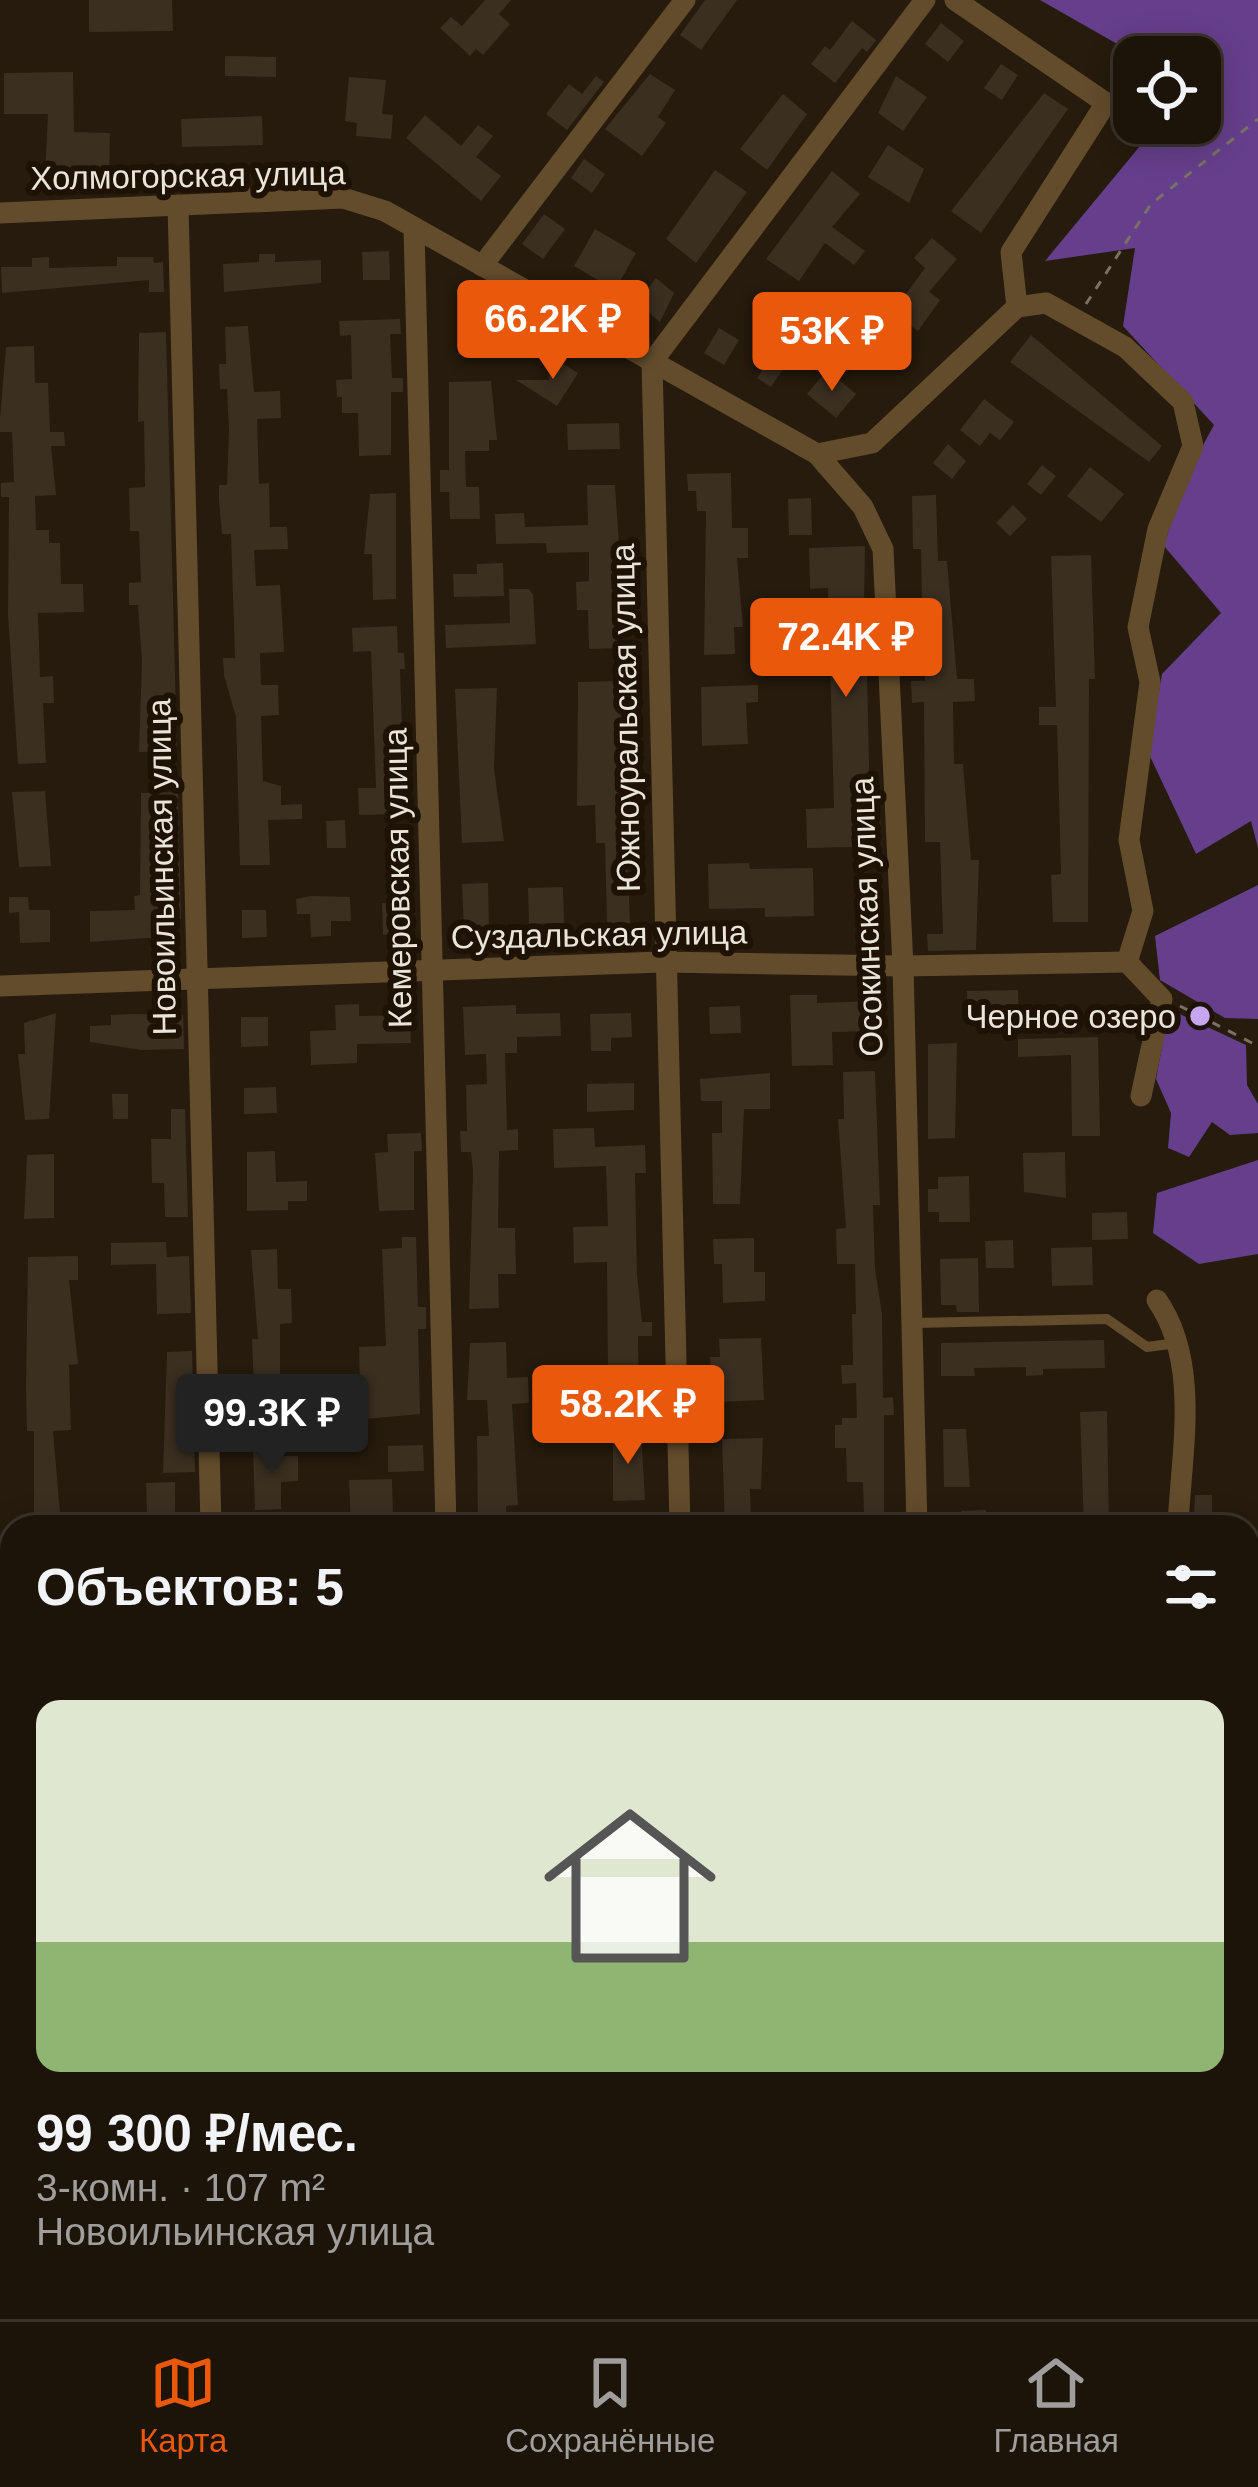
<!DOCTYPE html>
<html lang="ru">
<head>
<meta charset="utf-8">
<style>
	body { margin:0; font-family:Arial,sans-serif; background:#251d12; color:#f1f3f6; height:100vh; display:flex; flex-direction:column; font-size:45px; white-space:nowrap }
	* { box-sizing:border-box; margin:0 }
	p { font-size:39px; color:#a09e9c }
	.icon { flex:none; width:66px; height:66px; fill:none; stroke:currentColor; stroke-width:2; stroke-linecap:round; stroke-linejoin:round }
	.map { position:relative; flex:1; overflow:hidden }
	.drawer { position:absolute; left:0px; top:1515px; width:1260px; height:804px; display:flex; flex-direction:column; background:#1c1409; border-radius:36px 36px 0 0; box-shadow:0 6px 30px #0003,0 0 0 3px #3a332a }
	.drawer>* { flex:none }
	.fabs { position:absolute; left:1113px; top:36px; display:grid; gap:24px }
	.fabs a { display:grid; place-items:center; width:108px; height:108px; border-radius:24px; background:#1c1409; box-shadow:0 6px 30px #0003,0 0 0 3px #3a332a; font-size:60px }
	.price { position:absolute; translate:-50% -102px; padding:0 27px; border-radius:12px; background:#ea580c; color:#fff; font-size:39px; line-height:78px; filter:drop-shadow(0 3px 6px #0008) }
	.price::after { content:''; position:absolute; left:50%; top:72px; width:36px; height:27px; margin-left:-18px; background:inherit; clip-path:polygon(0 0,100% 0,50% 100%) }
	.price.active { background:#222; color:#fff }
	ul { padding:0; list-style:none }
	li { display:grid; align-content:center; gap:24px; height:636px; padding:0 36px }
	li span { display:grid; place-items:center; height:372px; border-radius:24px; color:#555 }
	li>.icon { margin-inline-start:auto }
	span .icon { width:216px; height:216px; fill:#fffc; stroke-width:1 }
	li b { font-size:51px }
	h2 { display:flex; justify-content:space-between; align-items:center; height:144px; padding:0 36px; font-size:51px }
	.tabs { display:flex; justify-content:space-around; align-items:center; height:168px; border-top:3px solid #3a332a; background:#1c1409; font-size:33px; color:#a09e9c }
	.tabs a { display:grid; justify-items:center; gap:6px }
	.tabs .active { color:#ea580c }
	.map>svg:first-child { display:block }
	.forest { fill:#653f8b }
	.building { fill:#3b2f20 }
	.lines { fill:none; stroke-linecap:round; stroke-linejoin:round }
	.path { stroke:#7a7064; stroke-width:3; stroke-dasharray:9 9; stroke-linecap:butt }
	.lane { stroke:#634c2c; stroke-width:10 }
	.street { stroke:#634c2c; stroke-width:21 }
	.poi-dot { fill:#c7a6ef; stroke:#1d1204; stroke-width:4.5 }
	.labels { text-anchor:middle; stroke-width:12; stroke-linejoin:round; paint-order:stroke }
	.street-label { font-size:33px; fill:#ebe4da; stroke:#1d1204 }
	.poi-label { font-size:33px; fill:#ebe4da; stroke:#1d1204; text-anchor:end }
</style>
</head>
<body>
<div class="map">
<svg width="1258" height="2319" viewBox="0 0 1258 2319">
	<rect width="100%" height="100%" fill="#261b0c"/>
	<!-- forest -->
	<g class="forest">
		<polygon points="1040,0 1258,0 1258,848 1251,821 1196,854 1148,752 1162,674 1221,613 1164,546 1183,482 1214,425 1123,326 1135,248 1045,261 1159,123 1200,123 1200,57 1140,57"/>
		<polygon points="1258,885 1258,1019 1225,1018 1160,980 1155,936"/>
		<polygon points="1169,1009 1246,1045 1247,1085 1258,1104 1258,1133 1230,1135 1212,1122 1189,1157 1168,1148 1171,1113 1156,1079"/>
		<polygon points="1258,1160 1258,1254 1199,1264 1153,1233 1157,1193"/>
	</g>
	<!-- building -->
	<g class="building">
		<polygon points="89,0 172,0 173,31 89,32"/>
		<polygon points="485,0 511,0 499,14 510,24 483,55 476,49 470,56 440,28 451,17 462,26"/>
		<polygon points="705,0 737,0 701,50 680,35"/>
		<polygon points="852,21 876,40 867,52 862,48 835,83 811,64 825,46 830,50"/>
		<polygon points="941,23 964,41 948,62 925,44"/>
		<polygon points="225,56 276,57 276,77 225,76"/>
		<polygon points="1001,64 1018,75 1002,100 984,88"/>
		<polygon points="73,72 74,132 110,133 109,182 45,179 48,114 4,114 4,73"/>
		<polygon points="650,74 675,90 658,117 666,123 642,156 605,129"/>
		<polygon points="596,76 604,82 567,130 546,114 569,84 582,94"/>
		<polygon points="896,76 927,97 903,131 878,113"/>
		<polygon points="349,77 386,80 382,114 393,115 391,139 356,136 357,123 345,121"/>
		<polygon points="1044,93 1068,109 981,233 951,211"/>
		<polygon points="783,94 807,114 767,170 740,149"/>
		<polygon points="425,115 461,146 478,125 493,136 476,157 501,176 481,201 406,138"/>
		<polygon points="262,116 263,145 182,147 181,119"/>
		<polygon points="888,145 924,169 909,203 868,177"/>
		<polygon points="584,159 605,174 592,193 571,178"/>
		<polygon points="715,170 747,192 696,263 666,239"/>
		<polygon points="832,171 860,194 832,227 865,251 854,265 825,243 799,281 766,259"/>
		<polygon points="544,214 565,229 543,259 522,244"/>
		<polygon points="595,229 636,253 615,290 574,266"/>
		<polygon points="932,238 957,259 929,292 940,300 918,331 908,324 876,366 845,342 874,304 890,316 925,268 914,258"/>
		<polygon points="389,251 390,280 363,280 362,252"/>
		<polygon points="259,254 275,254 275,262 321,260 321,283 224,292 223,264 259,262"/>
		<polygon points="49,257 49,268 117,266 117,257 153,257 154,263 163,262 164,292 149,292 149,280 2,293 1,267 32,267 32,258"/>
		<polygon points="656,278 674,293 660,322 637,303"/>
		<polygon points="821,311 843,328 832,343 810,327"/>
		<polygon points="400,319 401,334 390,334 392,378 403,378 403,392 391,392 391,455 359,456 358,413 342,413 342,397 337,397 336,380 352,379 351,335 340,336 339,321"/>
		<polygon points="248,326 254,392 280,391 281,418 257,419 259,484 269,483 270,527 287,527 288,549 254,550 256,586 280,585 283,632 284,652 260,653 261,685 278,685 279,715 261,716 263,781 281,786 281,805 302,804 302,819 268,820 270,865 240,865 236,717 224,675 223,658 235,658 231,534 222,534 219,500 219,485 227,485 229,430 227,389 220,389 219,364 226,364 225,327"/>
		<polygon points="461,326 506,326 504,345 496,344 495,358 458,355"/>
		<polygon points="719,328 739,340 724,365 704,353"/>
		<polygon points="166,332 177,751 139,752 142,661 138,605 129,605 129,583 141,582 139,531 130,531 129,488 145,487 144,421 138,422 139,333"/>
		<polygon points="1031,335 1162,446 1149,462 1010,362"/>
		<polygon points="34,346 35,383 48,383 50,432 64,432 65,446 51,446 56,495 35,496 36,530 49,530 49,543 60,543 61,584 83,584 84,612 38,613 40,677 53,676 54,703 43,703 46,763 18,764 8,614 9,497 1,497 1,483 14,482 12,432 0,432 0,418 6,347"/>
		<polygon points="774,354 787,363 771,387 757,378"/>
		<polygon points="550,356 578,373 557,406 516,380 549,380"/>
		<polygon points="827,370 856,394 836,418 807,394"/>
		<polygon points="491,381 497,440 489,440 489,451 465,451 466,487 479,487 480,519 450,519 449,492 440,492 440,470 449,470 449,382"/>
		<polygon points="984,399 1014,422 1000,440 990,433 980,446 960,430"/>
		<polygon points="619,423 620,449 568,450 567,424"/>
		<polygon points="948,444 966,461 952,479 933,463"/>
		<polygon points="1042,465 1056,476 1041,495 1027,484"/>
		<polygon points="1090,467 1124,494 1101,522 1067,496"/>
		<polygon points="731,473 732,528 748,528 748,558 737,558 743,627 734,627 735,654 704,655 706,511 697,511 696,491 688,491 687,474"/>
		<polygon points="587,485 615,485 619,545 627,545 627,567 620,567 620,648 589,649 588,610 577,610 576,582 589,581 589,552 547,553 546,543 496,544 495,514 524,513 525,527 588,525"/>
		<polygon points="396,493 396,599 373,600 372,554 364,554 370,494"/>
		<polygon points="936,495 938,561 947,561 957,679 974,679 975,701 953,702 954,764 963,764 971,860 979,860 976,950 928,951 927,934 943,934 940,842 925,842 924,702 912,703 911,681 925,681 924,648 916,648 915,610 922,610 921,549 913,549 912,496"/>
		<polygon points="811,498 812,535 789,535 788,499"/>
		<polygon points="1013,505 1027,519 1010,536 996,523"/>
		<polygon points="865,546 864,604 872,676 867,676 870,808 880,807 881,835 851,836 852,847 807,848 806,809 834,808 828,588 810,589 809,548"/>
		<polygon points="1091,555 1095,679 1089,679 1088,922 1053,922 1051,875 1061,874 1057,725 1039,725 1039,707 1056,707 1051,556"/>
		<polygon points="503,563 504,596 454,597 453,574 477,574 477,564"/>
		<polygon points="509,589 529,589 533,595 536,644 446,648 445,625 510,623"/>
		<polygon points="397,626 398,653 404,653 405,669 400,669 405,814 359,815 358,788 376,788 371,651 353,652 352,628"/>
		<polygon points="620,681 630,923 607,924 605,843 596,843 595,805 577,806 578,682"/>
		<polygon points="758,685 758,702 746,703 748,744 702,746 701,687"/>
		<polygon points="497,688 494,769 504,841 462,843 455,689"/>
		<polygon points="45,791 51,866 19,867 12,792"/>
		<polygon points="178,792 181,919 175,919 175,936 90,942 90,911 135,910 134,896 140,895 141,793"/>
		<polygon points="345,820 346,848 327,848 326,821"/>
		<polygon points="749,863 750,869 813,868 814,916 765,917 765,908 709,909 708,864"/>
		<polygon points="488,883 489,928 464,929 462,884"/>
		<polygon points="563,887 564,923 529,924 528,888"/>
		<polygon points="873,895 874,925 857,925 856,896"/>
		<polygon points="310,896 350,897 351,921 331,921 331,936 311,937 310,914 297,914 296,899"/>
		<polygon points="9,897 28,897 29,910 50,910 50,942 20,943 19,912 9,913"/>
		<polygon points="415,902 415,917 407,918 407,934 383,935 382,903"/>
		<polygon points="242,910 266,910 267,937 242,938"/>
		<polygon points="1018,990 1019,1024 968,1026 967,991"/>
		<polygon points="790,995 817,995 817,1003 872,1001 873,1031 832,1032 833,1065 792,1066"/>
		<polygon points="359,1004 359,1016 410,1015 411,1043 357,1044 357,1063 311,1065 310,1031 336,1030 335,1005"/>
		<polygon points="516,1005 516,1014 560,1013 561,1036 517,1037 517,1053 505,1053 507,1130 518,1129 518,1150 499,1151 498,1228 515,1228 516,1274 498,1274 499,1308 469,1309 473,1170 471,1152 461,1152 460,1131 467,1131 466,1085 487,1084 486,1054 465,1055 463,1007"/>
		<polygon points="740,1006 741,1033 710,1034 709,1007"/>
		<polygon points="56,1013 49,1119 25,1120 18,1054 25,1054 24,1023"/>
		<polygon points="631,1013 632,1037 611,1038 611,1051 591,1051 590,1014"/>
		<polygon points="130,1014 183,1015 184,1049 141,1050 90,1042 90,1026 111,1025 111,1015"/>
		<polygon points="241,1017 268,1017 268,1046 241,1047"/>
		<polygon points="1098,1037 1100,1136 1072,1136 1071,1055 1018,1057 1018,1039"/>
		<polygon points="957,1043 955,1138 928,1139 928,1044"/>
		<polygon points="875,1071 880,1205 873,1205 875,1269 882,1314 883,1398 893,1397 894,1415 884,1415 884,1527 814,1527 814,1514 864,1513 863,1482 847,1482 846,1448 835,1448 835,1425 842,1425 842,1418 857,1418 856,1383 842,1384 841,1365 853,1365 852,1314 856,1314 855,1264 837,1264 836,1229 846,1228 838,1119 844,1119 843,1072"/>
		<polygon points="770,1073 770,1109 744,1109 740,1204 713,1204 712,1133 722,1133 722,1101 701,1101 700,1079"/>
		<polygon points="634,1083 634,1110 587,1112 587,1084"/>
		<polygon points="276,1087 277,1113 244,1114 244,1088"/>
		<polygon points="112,1094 128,1094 128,1119 113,1119"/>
		<polygon points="171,1109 185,1109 188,1217 165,1217 164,1183 152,1183 151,1139 171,1139"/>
		<polygon points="594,1128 595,1147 645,1145 646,1173 635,1173 637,1275 642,1322 652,1322 652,1336 638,1336 639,1399 599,1399 598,1370 608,1370 607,1262 574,1263 573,1227 608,1226 606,1166 554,1168 553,1129"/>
		<polygon points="421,1133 422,1151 414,1151 414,1210 379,1211 375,1153 388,1152 387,1134"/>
		<polygon points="275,1151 276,1182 307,1181 307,1201 288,1201 288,1210 247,1211 247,1152"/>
		<polygon points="1065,1152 1066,1198 1024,1192 1023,1153"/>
		<polygon points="54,1154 54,1218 24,1219 27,1155"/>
		<polygon points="969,1176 970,1222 939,1222 939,1212 928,1212 928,1189 938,1189 938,1177"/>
		<polygon points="1127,1212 1128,1239 1092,1240 1092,1213"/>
		<polygon points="402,1237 416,1237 418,1307 426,1307 426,1329 418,1329 420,1414 342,1421 341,1389 360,1388 359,1347 386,1346 382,1249 402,1248"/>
		<polygon points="754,1238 754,1272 765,1272 765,1301 723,1303 722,1264 714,1264 713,1239"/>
		<polygon points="1013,1240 1014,1268 986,1268 985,1241"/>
		<polygon points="166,1242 167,1257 189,1256 191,1313 157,1314 156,1264 111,1265 111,1243"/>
		<polygon points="1092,1247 1093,1285 1052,1286 1051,1248"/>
		<polygon points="277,1249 278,1289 291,1289 292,1323 280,1324 280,1412 255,1413 252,1339 258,1339 251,1250"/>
		<polygon points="78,1256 78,1280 69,1280 78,1364 69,1365 71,1430 53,1431 60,1513 34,1513 34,1431 27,1431 26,1388 28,1257"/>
		<polygon points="978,1258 979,1312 957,1312 956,1305 941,1305 940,1259"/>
		<polygon points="761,1338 764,1400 718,1402 718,1371 711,1371 710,1357 720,1357 719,1339"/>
		<polygon points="1104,1340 1105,1368 1043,1369 1043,1375 1026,1376 1026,1367 974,1368 975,1376 941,1376 941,1343"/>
		<polygon points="506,1342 507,1378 528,1377 529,1403 512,1404 518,1505 506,1506 507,1527 478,1527 477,1436 489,1436 487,1400 467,1400 470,1343"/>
		<polygon points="192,1351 195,1472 163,1473 167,1352"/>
		<polygon points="1107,1411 1109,1527 1084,1527 1080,1412"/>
		<polygon points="943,1429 966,1429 970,1487 944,1487"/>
		<polygon points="641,1432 645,1500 613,1501 613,1433"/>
		<polygon points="763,1438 761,1489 750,1489 751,1527 725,1527 722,1439"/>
		<polygon points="423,1445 424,1471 388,1472 388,1446"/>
		<polygon points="282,1447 282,1456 298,1456 298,1481 281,1482 281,1509 255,1510 253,1448"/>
		<polygon points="392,1479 393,1515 377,1516 377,1527 351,1527 349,1480"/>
		<polygon points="175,1482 175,1512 147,1513 146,1483"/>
		<polygon points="1195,1495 1212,1495 1212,1518 1194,1518"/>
		<polygon points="986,1510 986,1527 962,1527 961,1511"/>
	</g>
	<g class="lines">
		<!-- path -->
		<g class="path">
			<polyline points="1086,304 1151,204 1258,119"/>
			<polyline points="1180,1006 1258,1046"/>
			<polyline points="1248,1691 1258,1690"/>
		</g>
		<!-- lane -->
		<g class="lane">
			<polyline points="174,184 244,183 248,202"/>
			<polyline points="914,1323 1107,1319 1147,1347 1177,1343"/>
		</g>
		<!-- street -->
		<g class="street">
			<polyline points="178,205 211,1527"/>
			<polyline points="0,213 343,198 385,211 817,454"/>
			<polyline points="414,228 446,1527"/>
			<polyline points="482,266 685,0"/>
			<polyline points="1017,307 1046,303 1125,347 1183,402 1193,446 1158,529 1138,627 1150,682 1129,840 1143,911 1127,962 1162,999 1141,1096"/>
			<polyline points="0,986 662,962 903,966 1127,962"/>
			<path d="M1157,1300c44,64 24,152 21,227"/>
			<polyline points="680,1527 652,362 925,0"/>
			<polyline points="917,1527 903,966 883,549 863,507 817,454 872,443 1017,307 1011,252 1106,103 955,0"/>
			<polyline points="0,1736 12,1735"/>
			<polyline points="1248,1905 1258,1922"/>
			<polyline points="232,2307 233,2319"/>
			<polyline points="466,2307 466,2319"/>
			<polyline points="700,2307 701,2319"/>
			<polyline points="934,2307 934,2319"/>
			<polyline points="1151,2307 1151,2319"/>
		</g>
	</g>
	<!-- markers -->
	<circle class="poi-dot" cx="1200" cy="1016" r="12"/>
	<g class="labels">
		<!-- street labels -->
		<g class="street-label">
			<text transform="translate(188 175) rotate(-1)" y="12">Холмогорская улица</text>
			<text transform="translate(625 718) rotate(-91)" y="12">Южноуральская улица</text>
			<text transform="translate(161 867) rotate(-91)" y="12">Новоильинская улица</text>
			<text transform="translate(397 878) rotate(-91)" y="12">Кемеровская улица</text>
			<text transform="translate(866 917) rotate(-92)" y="12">Осокинская улица</text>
			<text transform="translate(599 934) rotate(-1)" y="12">Суздальская улица</text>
		</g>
		<!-- poi labels -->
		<g class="poi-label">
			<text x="1176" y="1028">Черное озеро</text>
		</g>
	</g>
</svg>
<div class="fabs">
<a><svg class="icon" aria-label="locate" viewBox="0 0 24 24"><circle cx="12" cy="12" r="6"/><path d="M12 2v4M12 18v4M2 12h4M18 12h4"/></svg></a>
</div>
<b class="price" style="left:553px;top:382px">66.2K ₽</b>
<b class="price" style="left:832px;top:394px">53K ₽</b>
<b class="price" style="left:846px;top:700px">72.4K ₽</b>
<b class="price" style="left:628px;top:1467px">58.2K ₽</b>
<b class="price active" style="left:272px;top:1476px">99.3K ₽</b>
<section class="drawer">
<h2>Объектов: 5<svg class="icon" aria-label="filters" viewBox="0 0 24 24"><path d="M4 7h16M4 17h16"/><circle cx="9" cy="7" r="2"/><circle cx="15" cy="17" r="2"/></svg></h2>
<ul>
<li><span style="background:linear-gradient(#dfe7d0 65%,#8fb573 0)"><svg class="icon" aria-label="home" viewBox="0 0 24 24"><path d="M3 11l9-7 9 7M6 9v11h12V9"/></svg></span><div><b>99 300 ₽/мес.</b><p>3-комн. · 107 m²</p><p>Новоильинская улица</p></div></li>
</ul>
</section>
</div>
<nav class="tabs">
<a class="active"><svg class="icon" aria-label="map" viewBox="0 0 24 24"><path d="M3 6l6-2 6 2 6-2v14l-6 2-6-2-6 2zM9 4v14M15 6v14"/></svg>Карта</a>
<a><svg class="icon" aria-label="saved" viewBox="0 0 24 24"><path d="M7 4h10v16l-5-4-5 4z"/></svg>Сохранённые</a>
<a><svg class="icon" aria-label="home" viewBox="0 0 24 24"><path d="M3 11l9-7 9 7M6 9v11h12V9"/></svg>Главная</a>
</nav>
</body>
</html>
